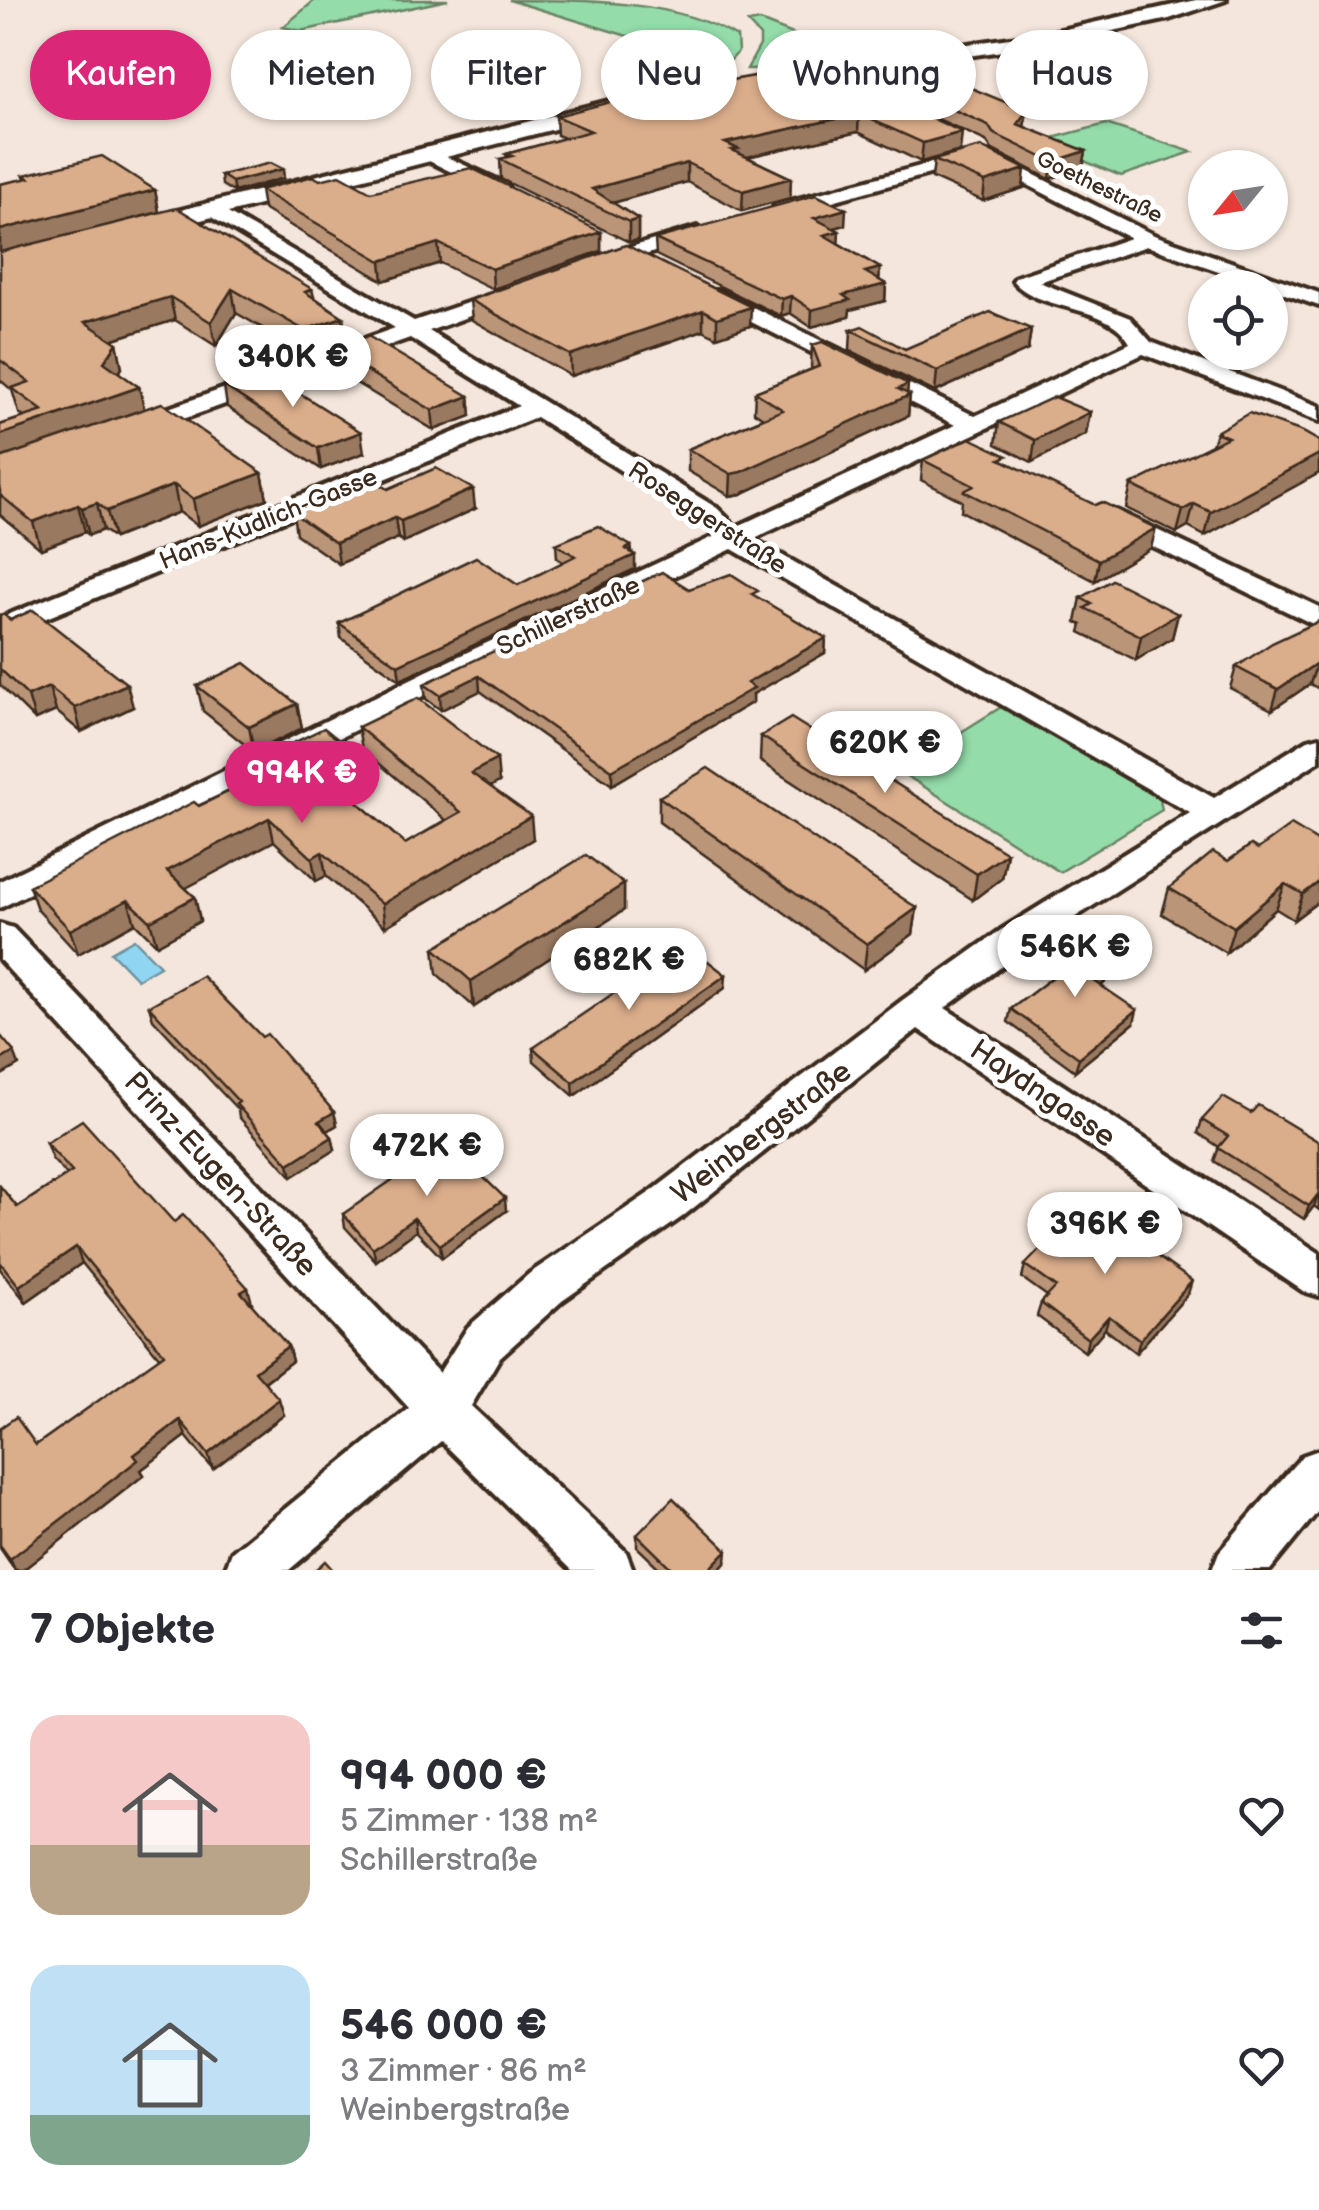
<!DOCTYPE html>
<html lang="de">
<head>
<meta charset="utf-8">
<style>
	body { margin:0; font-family:"Balsamiq Sans",sans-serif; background:#f7f7f7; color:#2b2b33; height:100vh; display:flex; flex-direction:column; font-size:38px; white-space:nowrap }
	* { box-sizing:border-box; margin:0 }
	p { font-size:32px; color:#7c7c81 }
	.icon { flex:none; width:55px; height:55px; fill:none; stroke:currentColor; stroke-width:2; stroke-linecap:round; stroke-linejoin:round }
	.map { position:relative; height:1570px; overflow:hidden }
	.sheet { display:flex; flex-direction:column; background:#fff; flex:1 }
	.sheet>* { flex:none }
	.top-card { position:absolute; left:30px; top:30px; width:1260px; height:90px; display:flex; gap:20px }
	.needle { width:65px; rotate:240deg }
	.fabs { position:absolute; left:1188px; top:150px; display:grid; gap:20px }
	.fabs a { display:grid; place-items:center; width:100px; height:100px; border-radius:50%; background:#fff; box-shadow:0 2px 8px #0004; font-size:50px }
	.price { position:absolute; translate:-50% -85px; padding:0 22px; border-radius:35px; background:#fff; color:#222; font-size:32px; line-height:65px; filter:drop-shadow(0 2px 5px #0008) }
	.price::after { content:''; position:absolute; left:50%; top:60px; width:30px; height:22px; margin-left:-15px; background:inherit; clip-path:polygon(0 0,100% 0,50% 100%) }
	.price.selected { background:#db2777; color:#fff }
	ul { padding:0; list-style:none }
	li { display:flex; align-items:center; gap:30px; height:250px; padding:0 30px }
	li span { display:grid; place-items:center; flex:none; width:280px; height:200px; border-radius:30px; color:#555 }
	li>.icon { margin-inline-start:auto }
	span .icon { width:120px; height:120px; fill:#fffc; stroke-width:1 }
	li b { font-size:42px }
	h2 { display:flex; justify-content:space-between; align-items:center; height:120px; padding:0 30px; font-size:42px }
	.pill { padding:0 35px; border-radius:45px; background:#fff; box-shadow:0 2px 8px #0004; font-size:35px; line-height:90px }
	.pill.selected { background:#db2777; color:#fff }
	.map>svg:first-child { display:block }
	.green { fill:#94dcaa; stroke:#688364; stroke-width:2.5 }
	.water { fill:#90d6f2; stroke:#6e919d; stroke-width:2.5 }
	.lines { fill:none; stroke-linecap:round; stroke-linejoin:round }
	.minor-casing { stroke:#3b2a1e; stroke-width:8 }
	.tertiary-casing { stroke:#3b2a1e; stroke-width:8 }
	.minor { fill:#fff; fill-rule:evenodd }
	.tertiary { fill:#fff; fill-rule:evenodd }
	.wall { fill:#bb9578; stroke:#3b2a1e; stroke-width:2.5 }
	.shaded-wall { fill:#997961; stroke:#3b2a1e; stroke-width:2.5 }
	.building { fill:#daad8b; stroke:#3b2a1e; stroke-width:2.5 }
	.labels { text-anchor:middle; stroke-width:10; stroke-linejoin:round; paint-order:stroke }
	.far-street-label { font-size:22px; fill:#3b2a1e; stroke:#fff }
	.street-label { font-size:25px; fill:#3b2a1e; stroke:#fff }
	.near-street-label { font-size:30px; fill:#3b2a1e; stroke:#fff }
</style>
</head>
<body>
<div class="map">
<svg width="1319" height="1570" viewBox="0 0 1319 1570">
	<rect width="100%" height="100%" fill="#f4e6dc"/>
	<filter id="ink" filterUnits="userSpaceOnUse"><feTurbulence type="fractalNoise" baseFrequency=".01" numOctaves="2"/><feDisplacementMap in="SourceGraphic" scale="20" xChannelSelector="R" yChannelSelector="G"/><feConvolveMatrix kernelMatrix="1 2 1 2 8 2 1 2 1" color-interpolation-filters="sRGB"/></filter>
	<g filter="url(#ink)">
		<!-- green -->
		<g class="green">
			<polygon points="315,0 448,0 301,31 283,27"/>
			<path d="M509,0c76,0 167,0 228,37l1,15 -9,10 -13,1z"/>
			<polygon points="760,21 841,53 789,65 797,68 747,69 760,45 760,36 748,23"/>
			<polygon points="1106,124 1192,152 1121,176 1037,142"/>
			<polygon points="1006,704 1158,791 1162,810 1060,872 899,771"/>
		</g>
		<!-- water -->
		<polygon class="water" points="134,939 160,966 137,979 111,952"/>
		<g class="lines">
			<defs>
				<g id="minor">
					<polygon points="427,148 506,184 508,188 506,192 492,192 421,157 421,149"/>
					<path d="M976,151l17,3 161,81 165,58v13l-172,-60 -108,36 91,36 21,24 168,64v15l-176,-67 -390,185 461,259 94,-58 11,-3v24l-292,187 -82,60 374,245v43l-16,-5 -385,-262 -236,188 -120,84 -62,56 -29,49 155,146 7,18h-61l-131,-129 -152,129h-64l7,-18 177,-144 -409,-448v-36l13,4 426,445 29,-46 62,-54 122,-82 252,-192 97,-69 189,-117 -458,-264 -283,134 -449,225v-27l427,-210 288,-135 -16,-16 -163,-103 -536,220v-19l519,-212 -109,-68 -263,94h-18l-3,-5 3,-5 266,-94 -197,-119 9,-6 7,2 200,116 91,-31h14l3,4 -3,4 -90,33 288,177 19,19 219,-102 -249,-126 -3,-4 3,-4h14l255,125 155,-73c-22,-41 -88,-29 -117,-62l3,-4 114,-39 -150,-78 -198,55 -9,-6 2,-4z"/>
					<polygon points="697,227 707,233 704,237 595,270 585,264 588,260"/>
					<polygon points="1117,511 1319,607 1319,627 1108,525 1104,519"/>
					<polygon points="1319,1450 1319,1510 1270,1570 1212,1570 1219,1552 1302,1456"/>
				</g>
				<g id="tertiary">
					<polygon points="1196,0 1226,0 1169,19 1052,44 773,84 763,78 773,72 1052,32"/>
					<polygon points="609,101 617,103 620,108 617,113 131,238 118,230 122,225"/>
				</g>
			</defs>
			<!-- minor casing -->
			<use href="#minor" class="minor-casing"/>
			<!-- tertiary casing -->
			<use href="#tertiary" class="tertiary-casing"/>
			<!-- minor -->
			<use href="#minor" class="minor"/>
			<!-- tertiary -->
			<use href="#tertiary" class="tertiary"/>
		</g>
		<!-- wall -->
		<g class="wall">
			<polygon points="849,63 919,73 1027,111 1024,127 1086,151 1083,167 1050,179 991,149 986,141 848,78"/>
			<polygon points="817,65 960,151 921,162 858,132 747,157 791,178 790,198 742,211 687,182 613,203 638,219 638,240 629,242 501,179 500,159 507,158 506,154 565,138 557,135 556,116"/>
			<polygon points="934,160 1023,188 983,201 932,178"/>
			<polygon points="24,175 155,190 159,212 115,223 312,289 314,297 343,317 346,341 308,354 236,313 216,346 175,320 111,340 117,343 122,368 119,373 139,387 144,409 262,473 267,499 198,526 179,512 114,538 103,530 89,535 85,532 41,549 0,515 0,425 24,417 19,413 12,390 0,380 0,184 25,179"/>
			<polygon points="221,175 284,178 234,192 222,185"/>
			<polygon points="320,180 371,192 601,232 601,251 493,289 440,263 383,281 263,209 260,190"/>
			<polygon points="845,225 834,228 839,231 838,243 880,268 879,280 886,284 885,301 850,310 849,317 811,327 790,313 781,316 656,255 655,239"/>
			<polygon points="626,245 750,326 717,337 703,330 571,376 472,320 470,300"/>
			<polygon points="1031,329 1028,350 935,392 850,350 851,330 905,349"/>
			<polygon points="812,345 908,384 907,394 910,395 908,416 741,494 730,496 688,471 688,449 763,418 754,412 755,392 812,369 811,366"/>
			<polygon points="330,349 469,396 471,416 434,430 333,369"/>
			<polygon points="224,386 280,386 364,453 321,469 227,407"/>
			<polygon points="1090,412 1086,434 1032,462 996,444 999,422"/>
			<polygon points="1216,432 1319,441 1319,473 1205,536 1188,527 1177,533 1126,508 1131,485 1212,445"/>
			<polygon points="923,460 1006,463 1151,548 1095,581 961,511 962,501 921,480"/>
			<polygon points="388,489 475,509 403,542 398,538 339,564 296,534 293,513"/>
			<polygon points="556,544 631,546 635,569 400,680 341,638 339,623 518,585 563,562 557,558"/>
			<polygon points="689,589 758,598 826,638 825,653 753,694 753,702 612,785 480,691 441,710 426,699 424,684"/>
			<polygon points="1081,598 1178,614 1172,638 1136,660 1080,632 1082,625 1076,622"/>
			<polygon points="0,615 10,620 133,707 81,732 56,711 35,720 0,685"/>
			<polygon points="1319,621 1319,689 1310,684 1272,710 1230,688 1236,667"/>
			<polygon points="197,686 297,704 302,728 254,752 203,711"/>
			<polygon points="358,727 499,782 490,787 533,839 385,927 326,876 316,881 274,841 185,888 195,897 200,921 157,945 135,923 78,954 37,909 29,886 278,768 275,752 340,741 343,761 322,771 405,844 446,820 362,749"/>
			<polygon points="761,736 1007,853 1002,878 973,900 760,761"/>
			<polygon points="659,797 917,908 913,934 864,970 659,822"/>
			<polygon points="1251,845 1319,901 1294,920 1276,909 1226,953 1162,914 1169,888 1228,861"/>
			<polygon points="624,884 624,910 474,1007 437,974 434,948"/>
			<polygon points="1043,957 1110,978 1101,986 1134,1023 1075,1071 1008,1022 1011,1009 1052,978 1041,970"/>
			<polygon points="725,988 574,1096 534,1061 533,1048"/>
			<polygon points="149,1006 334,1112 337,1125 327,1131 332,1137 335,1150 292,1177 239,1117 238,1110 153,1019"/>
			<polygon points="1251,1113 1319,1142 1319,1210 1314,1206 1304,1219 1214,1161 1219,1147 1198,1133 1202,1120"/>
			<polygon points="46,1143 174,1222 252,1303 251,1304 288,1346 292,1361 265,1382 284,1415 213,1469 186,1436 141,1470 144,1475 23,1570 15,1570 0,1548 0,1428 36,1445 160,1358 82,1263 26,1302 0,1269 0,1186 17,1207 67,1175 52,1159"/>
			<polygon points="506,1211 442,1258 416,1231 376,1261 345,1227 343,1214"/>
			<polygon points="1025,1265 1188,1294 1136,1353 1105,1329 1085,1352 1037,1316 1041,1303 1047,1296 1022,1278"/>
			<polygon points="637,1535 726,1562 719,1570 661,1570 637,1547"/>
		</g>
		<!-- shaded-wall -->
		<g class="shaded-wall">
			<polygon points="1027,111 1024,127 1017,124"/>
			<polygon points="859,114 858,132 738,159 725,143"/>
			<polygon points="962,132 960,151 921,162 923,143"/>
			<polygon points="1086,151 1083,167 1050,179 1052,162"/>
			<polygon points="687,163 687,182 598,207 592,189"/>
			<polygon points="283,169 284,178 234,192 232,182"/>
			<polygon points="1025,169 1023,188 983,201 985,182"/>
			<polygon points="791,178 790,198 742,211 743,191"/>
			<polygon points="155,190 159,212 0,254 0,230"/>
			<polygon points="846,209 845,225 813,234 814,218"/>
			<polygon points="638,219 638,240 629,242 629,222"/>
			<polygon points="839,231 838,247 824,235"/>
			<polygon points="601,232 601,251 493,289 492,269"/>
			<polygon points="438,243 440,263 383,281 381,261"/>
			<polygon points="880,268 879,285 865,272"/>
			<polygon points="886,284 885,301 850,310 849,317 811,327 812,310 843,295"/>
			<polygon points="232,289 236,313 216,346 211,322"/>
			<polygon points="791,296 790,313 781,316 782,299"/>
			<polygon points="170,297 175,320 91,346 85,322"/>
			<polygon points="751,307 750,326 717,337 717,318"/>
			<polygon points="703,310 703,330 571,376 570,355"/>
			<polygon points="343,317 346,341 308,354 304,330"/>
			<polygon points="1031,329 1028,350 935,392 937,371"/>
			<polygon points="117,343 122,368 110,387 104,362"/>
			<polygon points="908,384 907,397 910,395 908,416 741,494 730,496 731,474"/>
			<polygon points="139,387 145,412 0,463 0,435"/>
			<polygon points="469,396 471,416 434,430 432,410"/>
			<polygon points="1090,412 1086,434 1032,462 1035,440"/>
			<polygon points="361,432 364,453 321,469 318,448"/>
			<polygon points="1319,454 1319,473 1205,536 1211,512"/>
			<polygon points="262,473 267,499 198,526 193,499"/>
			<polygon points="174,485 179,512 114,538 107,511"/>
			<polygon points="473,489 475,509 403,542 401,521"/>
			<polygon points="97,503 103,530 89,535 82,508"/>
			<polygon points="1194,504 1188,527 1177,533 1183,510"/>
			<polygon points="78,505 85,532 41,549 33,522"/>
			<polygon points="395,518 398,538 339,564 336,543"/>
			<polygon points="1156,528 1151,548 1095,581 1099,560"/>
			<polygon points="631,546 631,557 635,555 635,569 400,680 398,665"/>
			<polygon points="1178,614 1172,638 1136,660 1141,636"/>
			<polygon points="826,638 825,653 753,694 753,702 612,785 612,770 747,683"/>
			<polygon points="1317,663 1310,684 1272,710 1278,689"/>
			<polygon points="479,676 480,691 441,710 440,695"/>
			<polygon points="127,684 133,707 81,732 75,708"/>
			<polygon points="49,687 56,711 35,720 28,696"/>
			<polygon points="297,704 302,728 254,752 249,727"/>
			<polygon points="340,741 343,761 294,784 290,765"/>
			<polygon points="497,759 499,782 473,796 471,773"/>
			<polygon points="531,816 533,839 385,927 382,904"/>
			<polygon points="269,818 274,841 173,895 167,871"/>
			<polygon points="322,852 326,876 316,881 312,858"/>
			<polygon points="1007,853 1002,878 973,900 977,874"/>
			<polygon points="1319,882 1319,901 1294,920 1303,894"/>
			<polygon points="624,884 624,910 474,1007 471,981"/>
			<polygon points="1285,884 1276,909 1226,953 1234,927"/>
			<polygon points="195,897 200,921 157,945 150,921"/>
			<polygon points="128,900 135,923 78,954 70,930"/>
			<polygon points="917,908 913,934 864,970 867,944"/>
			<polygon points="1114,965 1110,978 1091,994 1094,981"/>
			<polygon points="726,975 725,988 574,1096 573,1082"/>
			<polygon points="1137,1010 1134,1023 1075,1071 1079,1058"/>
			<polygon points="14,1052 19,1065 0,1076 0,1060"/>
			<polygon points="334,1112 337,1125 321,1134 319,1121"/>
			<polygon points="332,1137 335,1150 292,1177 289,1164"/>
			<polygon points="1319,1193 1314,1206 1304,1219 1309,1206"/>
			<polygon points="505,1198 506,1211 442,1258 440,1245"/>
			<polygon points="414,1218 416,1231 376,1261 373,1248"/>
			<polygon points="76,1247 82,1263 26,1302 19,1286"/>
			<polygon points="1192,1281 1188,1294 1136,1353 1140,1340"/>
			<polygon points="248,1288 252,1303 245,1308 241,1292"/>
			<polygon points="1109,1316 1105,1329 1085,1352 1088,1339"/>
			<polygon points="288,1346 292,1361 259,1386 255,1371"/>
			<polygon points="279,1399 284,1415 213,1469 208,1454"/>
			<polygon points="180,1420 186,1436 141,1470 144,1475 23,1570 15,1570 10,1559 134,1455"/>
			<polygon points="727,1550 726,1562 719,1570 708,1570"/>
		</g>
		<!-- building -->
		<g class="building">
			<polygon points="893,56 919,73 930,71 1027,111 1017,124 1086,151 1052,162 993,133 988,125 849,63"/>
			<polygon points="817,65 962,132 923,143 859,114 725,143 738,149 732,150 791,178 743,191 687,163 592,189 638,219 629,222 500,159 512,156 506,154 591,131 556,116 618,100"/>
			<polygon points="981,147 1025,169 985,182 934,160"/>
			<polygon points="102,156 155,190 0,230 0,184 29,178 24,175"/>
			<polygon points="271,163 283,169 232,182 221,175"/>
			<polygon points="471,168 601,232 492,269 438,243 381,261 260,190 313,176 320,180 340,175 371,192"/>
			<polygon points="816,195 846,209 814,218 839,231 824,235 880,268 865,272 886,284 843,295 850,300 812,310 791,296 782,299 655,239"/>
			<polygon points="177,208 312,289 305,292 343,317 304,330 232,289 211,322 170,297 85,322 117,343 104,362 139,387 0,435 0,425 43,411 12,388 29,382 0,360 0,252"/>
			<polygon points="626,245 751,307 717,318 703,310 570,355 470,300"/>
			<polygon points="990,312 1031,329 937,371 851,330 862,326 905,349"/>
			<polygon points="368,336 469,396 432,410 330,349"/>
			<polygon points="822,342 908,384 898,389 910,395 741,472 731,474 688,449 783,410 755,392 820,366 812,345"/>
			<polygon points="260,373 280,386 285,384 361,432 318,448 224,386"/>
			<polygon points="1054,397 1090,412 1035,440 999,422"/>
			<polygon points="162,403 262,473 193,499 174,485 107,511 97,503 82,508 78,505 33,522 0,495 0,458"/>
			<polygon points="1249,413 1303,432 1319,441 1319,454 1211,512 1194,504 1183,510 1131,485 1228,437 1216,432"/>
			<polygon points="970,438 1007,456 1000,459 1095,505 1102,502 1156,528 1099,560 964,491 974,486 923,460"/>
			<polygon points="436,468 473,489 401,521 395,518 336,543 293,513 374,480 388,489"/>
			<polygon points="598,526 631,546 626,549 635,555 398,665 339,623 476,557 518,585 575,556 556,544"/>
			<polygon points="662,572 689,589 731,574 758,591 752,594 826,638 747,683 754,688 612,770 479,676 440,695 424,684"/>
			<polygon points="1112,580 1178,614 1141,636 1085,608 1092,604 1081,598"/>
			<polygon points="33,610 127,684 75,708 49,687 28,696 0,669 0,615 4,614 10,620"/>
			<polygon points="1319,621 1319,664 1317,663 1278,689 1236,667 1272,643"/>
			<polygon points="245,663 297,704 249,727 197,686"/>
			<polygon points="418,698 497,759 471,773 531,816 382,904 322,852 312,858 269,818 167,871 195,897 150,921 128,900 70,930 29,886 194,802 199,806 304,755 405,844 461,812 358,727"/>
			<polygon points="791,718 1007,853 977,874 761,736"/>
			<polygon points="324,728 340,741 306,757 304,755 288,763 275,752"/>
			<polygon points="708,768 917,908 867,944 659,797"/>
			<polygon points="1291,825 1319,842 1319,882 1303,894 1285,884 1234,927 1169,888 1213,852 1228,861 1251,845 1258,849"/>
			<polygon points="586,855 624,884 471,981 434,948"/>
			<polygon points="1071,937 1114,965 1094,981 1137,1010 1079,1058 1011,1009 1062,970 1043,957"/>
			<polygon points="686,944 726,975 573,1082 533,1048"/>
			<polygon points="202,976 262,1037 267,1034 334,1112 319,1121 332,1137 289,1164 236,1104 239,1102 149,1006"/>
			<polygon points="0,1035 14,1052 0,1060"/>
			<polygon points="1223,1097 1251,1113 1258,1105 1319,1142 1319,1193 1309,1206 1218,1148 1228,1136 1202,1120"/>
			<polygon points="82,1120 174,1222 183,1215 248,1288 241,1292 288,1346 255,1371 279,1399 208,1454 180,1420 134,1455 138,1460 10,1559 0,1545 0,1428 16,1417 36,1445 164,1354 76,1247 19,1286 0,1262 0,1186 17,1207 72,1172 46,1143"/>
			<polygon points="447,1142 505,1198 440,1245 414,1218 373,1248 343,1214"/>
			<polygon points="1084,1204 1192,1281 1140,1340 1109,1316 1088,1339 1041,1303 1056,1287 1025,1265"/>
			<polygon points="673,1498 727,1550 708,1570 673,1570 637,1535"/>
			<polygon points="325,1561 333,1570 315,1570"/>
		</g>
	</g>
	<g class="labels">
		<!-- far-street labels -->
		<g class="far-street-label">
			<text transform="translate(1100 186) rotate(26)" y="8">Goethestraße</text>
		</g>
		<!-- street labels -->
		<g class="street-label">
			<text transform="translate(708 517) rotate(33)" y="9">Roseggerstraße</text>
			<text transform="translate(268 518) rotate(-22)" y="9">Hans-Kudlich-Gasse</text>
			<text transform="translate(568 615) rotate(-25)" y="9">Schillerstraße</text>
		</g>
		<!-- near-street labels -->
		<g class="near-street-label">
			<text transform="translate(1043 1093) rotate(34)" y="10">Haydngasse</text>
			<text transform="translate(761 1132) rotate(-37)" y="10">Weinbergstraße</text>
			<text transform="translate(221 1174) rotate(47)" y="10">Prinz-Eugen-Straße</text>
		</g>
	</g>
</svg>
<div class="fabs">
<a><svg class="needle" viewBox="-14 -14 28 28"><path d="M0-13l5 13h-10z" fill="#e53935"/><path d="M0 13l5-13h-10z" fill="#7c7c81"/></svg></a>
<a><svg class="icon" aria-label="locate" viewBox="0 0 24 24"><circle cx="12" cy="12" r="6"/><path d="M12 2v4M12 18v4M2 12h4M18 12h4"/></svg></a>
</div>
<b class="price" style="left:293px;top:410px">340K €</b>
<b class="price" style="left:885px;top:796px">620K €</b>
<b class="price selected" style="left:302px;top:826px">994K €</b>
<b class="price" style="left:1075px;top:1000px">546K €</b>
<b class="price" style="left:629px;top:1013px">682K €</b>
<b class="price" style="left:427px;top:1199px">472K €</b>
<b class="price" style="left:1105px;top:1277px">396K €</b>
<div class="top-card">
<a class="pill selected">Kaufen</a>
<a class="pill">Mieten</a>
<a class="pill">Filter</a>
<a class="pill">Neu</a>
<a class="pill">Wohnung</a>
<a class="pill">Haus</a>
</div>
</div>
<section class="sheet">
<h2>7 Objekte<svg class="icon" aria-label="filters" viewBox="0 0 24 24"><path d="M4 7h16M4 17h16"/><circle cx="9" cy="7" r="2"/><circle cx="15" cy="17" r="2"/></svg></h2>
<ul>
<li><span style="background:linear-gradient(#f6c9c9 65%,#b9a48a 0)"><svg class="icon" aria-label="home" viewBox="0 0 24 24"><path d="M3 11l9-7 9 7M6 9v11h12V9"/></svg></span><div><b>994 000 €</b><p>5 Zimmer · 138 m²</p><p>Schillerstraße</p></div><svg class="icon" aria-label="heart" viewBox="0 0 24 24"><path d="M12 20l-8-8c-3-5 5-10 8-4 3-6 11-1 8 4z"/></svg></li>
<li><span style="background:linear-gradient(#bfe0f5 75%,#7fa58c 0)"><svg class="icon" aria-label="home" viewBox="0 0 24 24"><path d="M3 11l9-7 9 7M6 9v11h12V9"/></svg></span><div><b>546 000 €</b><p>3 Zimmer · 86 m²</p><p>Weinbergstraße</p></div><svg class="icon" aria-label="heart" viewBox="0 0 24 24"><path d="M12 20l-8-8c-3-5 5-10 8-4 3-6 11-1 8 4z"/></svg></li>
</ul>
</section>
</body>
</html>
